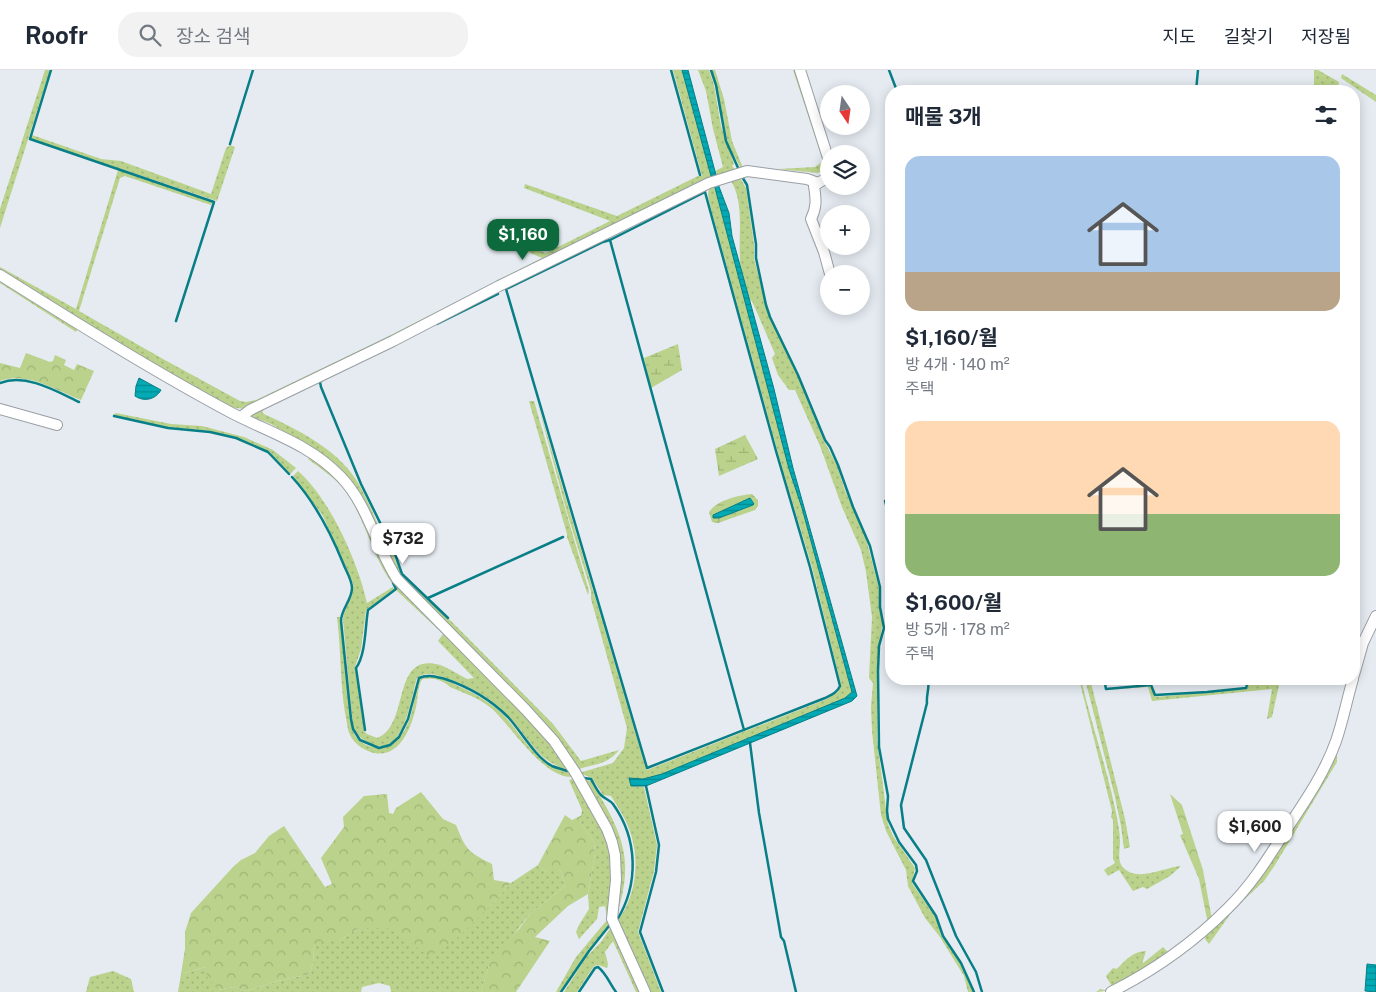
<!DOCTYPE html>
<html lang="ko">
<head>
<meta charset="utf-8">
<style>
	body { margin:0; font-family:"Public Sans","Noto Sans KR",sans-serif; background:#f2f2f3; color:#1f2937; height:100vh; display:flex; flex-direction:column; font-size:19px; white-space:nowrap }
	* { box-sizing:border-box; margin:0 }
	p { font-size:16px; color:#747a83 }
	.icon { flex:none; width:28px; height:28px; fill:none; stroke:currentColor; stroke-width:2; stroke-linecap:round; stroke-linejoin:round }
	.map { position:relative; flex:1; overflow:hidden }
	.panel { position:absolute; left:885px; top:15px; width:475px; height:600px; display:flex; flex-direction:column; background:#fff; border-radius:20px; box-shadow:0 2px 12px #0003 }
	.panel>* { flex:none }
	.needle { width:32px; rotate:167deg }
	.controls { position:absolute; left:820px; top:15px; display:grid; gap:10px }
	.controls a { display:grid; place-items:center; width:50px; height:50px; border-radius:50%; background:#fff; box-shadow:0 2px 12px #0003; font-size:25px }
	.price { position:absolute; translate:-50% -42px; padding:0 11px; border-radius:10px; background:#fff; color:#222; font-size:16px; line-height:32px; filter:drop-shadow(0 1px 2px #0008) }
	.price::after { content:''; position:absolute; left:50%; top:30px; width:15px; height:11px; margin-left:-8px; background:inherit; clip-path:polygon(0 0,100% 0,50% 100%) }
	.price.selected { background:#0c6a3d; color:#fff }
	ul { padding:0; list-style:none }
	li { display:grid; align-content:center; gap:10px; height:265px; padding:0 20px }
	li span { display:grid; place-items:center; height:155px; border-radius:15px; color:#555 }
	li>.icon { margin-inline-start:auto }
	span .icon { width:90px; height:90px; fill:#fffc; stroke-width:1 }
	li b { font-size:21px }
	h2 { display:flex; justify-content:space-between; align-items:center; height:60px; padding:0 20px; font-size:21px }
	header { display:flex; align-items:center; gap:30px; box-sizing:border-box; height:70px; padding:0 25px; background:#fff; border-bottom:1px solid #e0e1e3 }
	header strong { font-size:24px }
	nav { display:flex; gap:28px; margin-inline-start:auto; font-size:18px }
	.search { width:350px; height:45px; background:#f2f2f3; display:flex; align-items:center; gap:12px; box-sizing:border-box; padding:0 18px; border-radius:20px; color:#747a83; font-size:19px }
	.map>svg:first-child { display:block }
	.grass { fill:url(#grass-dots) }
	.forest { fill:url(#forest-crowns) }
	.wetland { fill:url(#wetland-marsh) }
	.water { fill:url(#water-rules); stroke:#087e86 }
	.lines { fill:none; stroke-linecap:round; stroke-linejoin:round }
	.stream { stroke:#087e86; stroke-width:2.5 }
	.minor-casing { stroke:#999fa4; stroke-width:12 }
	.minor { stroke:#fff; stroke-width:10 }
</style>
</head>
<body>
<header>
<strong>Roofr</strong>
<div class="search"><svg class="icon" aria-label="search" viewBox="0 0 24 24"><circle cx="10" cy="10" r="6"/><path d="M15 15l6 6"/></svg>장소 검색</div>
<nav><a>지도</a><a>길찾기</a><a>저장됨</a></nav>
</header>
<div class="map">
<svg width="1376" height="922" viewBox="0 0 1376 922">
	<defs>
		<pattern id="grass-dots" width="8" height="8" patternUnits="userSpaceOnUse" patternTransform="scale(1.25)"><rect width="8" height="8" fill="#bad28b"/><path d="M2 2h.1M6 6h.1" fill="none" stroke="#9fb477" stroke-width="1.8" stroke-linecap="round"/></pattern>
		<pattern id="forest-crowns" width="20" height="18" patternUnits="userSpaceOnUse" patternTransform="scale(1.25)"><rect width="20" height="18" fill="#bad28b"/><path d="M2 6a3 3 0 1 1 6 0M12 15a3 3 0 1 1 6 0" fill="none" stroke="#9fb477"/></pattern>
		<pattern id="wetland-marsh" width="20" height="14" patternUnits="userSpaceOnUse" patternTransform="scale(1.25)"><rect width="20" height="14" fill="#bad28b"/><path d="M1 5h8M5 5V1M11 12h8M15 12V8" fill="none" stroke="#9fb477"/></pattern>
		<pattern id="water-rules" width="6" height="5" patternUnits="userSpaceOnUse" patternTransform="scale(1.25)"><rect width="6" height="5" fill="#01aab4"/><path d="M0 2.5h6" fill="none" stroke="#028a92"/></pattern>
	</defs>
	<rect width="100%" height="100%" fill="#e5ebf1"/>
	<!-- grass -->
	<g class="grass">
		<polygon points="45,0 50,0 0,158 0,139"/>
		<polygon points="673,0 682,0 711,106 715,105 715,101 723,97 713,59 706,21 698,0 709,0 714,15 721,56 734,94 732,96 737,102 244,339 230,337 156,296 0,203 0,197 76,239 118,100 212,132 211,135 125,106 120,108 79,241 163,289 240,331 246,332 256,330 385,268 542,188 508,173 509,171 546,183 610,151 524,118 525,114 617,146 698,106 702,106"/>
		<polygon points="711,0 715,0 724,29 732,71 743,98 741,99 728,74 717,18"/>
		<polygon points="793,0 798,0 827,94 823,100 818,103 778,99 815,97 823,91"/>
		<polygon points="1314,0 1318,0 1339,12 1337,21 1324,21 1327,19 1314,21"/>
		<polygon points="1342,4 1376,25 1376,32 1341,8"/>
		<polygon points="32,65 101,89 121,91 211,124 226,78 230,75 235,77 217,131 31,69"/>
		<path d="M739,106l7,12 8,56v14l14,56 29,61 28,68 12,22 7,23 22,51 13,49 3,37 -5,45v70l11,84 5,12 22,32 -3,15 24,35 5,17 18,26 14,31h-5l-4,-16 -24,-39 -15,-19 -17,-32 -2,-16 -20,-39 -5,-16 -9,-84 -1,-24 2,-24 -4,-5 3,-61 -6,-45 -5,-22 -19,-43 -22,-61 -25,-56h-6l-11,-15 -6,-17 3,-4 -23,-53 -3,-1c-3,-13 -9,-28 -9,-41 -2,-27 5,-56 -10,-80z"/>
		<path d="M714,114l75,285 13,39 50,184 -7,6 -183,76 -19,5 -11,7 12,1 13,58 -3,26 -16,61 23,60h-11l-33,-70c20,-27 24,-64 11,-96 -4,-10 -11,-20 -17,-30l-8,-1 -11,-17 -13,-5 34,-10 11,-15 3,-20 -36,-129v-8l-25,-82 -29,-108 109,368 1,1 180,-71 11,-7 3,-7 -29,-118 -31,-103 -71,-259c-2,-9 -4,-15 4,-21z"/>
		<polygon points="0,208 79,256 76,262 0,213"/>
		<polygon points="529,331 534,331 589,521 588,525 567,467 567,464"/>
		<path d="M266,337l-4,5 2,2c34,16 72,34 93,67 12,20 20,43 30,64l5,7 9,22 51,48 101,102 28,37 38,-11c-12,15 -24,14 -40,19l-177,-189 -46,-88 -52,-49 -33,-19 -20,-8 1,-3z"/>
		<polygon points="116,343 171,354 202,356 244,367 273,380 296,398 290,404 270,382 236,367 210,361 168,357 113,345"/>
		<path d="M312,387l38,34 32,66 162,177 31,42c-28,8 -65,-52 -84,-68 -12,-10 -27,-15 -41,-21 -6,-7 -18,-10 -27,-8l-2,2c-4,10 -3,20 -6,30 -5,20 -17,47 -41,42 -9,-2 -20,-9 -24,-18 -3,-6 -3,-15 -5,-22 -5,-32 -4,-64 -8,-96h3l12,112c6,20 33,25 47,9 8,-9 13,-24 15,-36 1,-8 1,-16 5,-23l10,-3 7,1c22,8 42,17 61,32 23,19 36,56 67,61 -6,-5 -15,-7 -22,-14 -12,-11 -20,-26 -32,-38 -17,-20 -43,-34 -68,-41 -8,-3 -18,-5 -25,1 -6,18 -12,78 -44,67 -9,-4 -16,-9 -20,-18l-10,-107c0,-13 12,-22 10,-37l-30,-67 -30,-40 5,-5c32,28 60,91 69,132l26,-16 1,2 -28,21 -5,39 -6,18 9,64 3,3 10,4c34,-13 13,-87 63,-73 9,3 19,10 27,14l7,-1 -36,-37 5,-7 -46,-43v-2c-24,-27 -30,-67 -51,-97 -9,-13 -25,-23 -38,-33z"/>
		<path d="M1079,609h2c11,48 28,95 37,144 1,6 2,12 2,19 0,10 -4,21 6,28 14,11 40,-3 55,-4l-11,10 -23,13 -4,-2 -10,4 -14,-21 -11,6 -4,-6 11,-7 -2,-4v-39l-2,-3 1,-6z"/>
		<polygon points="1085,609 1090,609 1125,749 1130,777 1124,779 1121,756 1115,727"/>
		<polygon points="1249,611 1279,615 1272,647 1267,649 1272,619 1152,631 1148,617 1106,620 1150,616 1155,627 1247,619"/>
		<polygon points="1337,684 1337,692 1275,795 1264,811 1234,839 1209,874 1205,869 1207,862 1311,728"/>
		<polygon points="577,708 610,774 611,795 609,846 612,852 589,879 560,922 556,922 576,887 607,850 605,836 599,837 597,849 579,869 576,862 579,855 589,839 588,824 595,784 594,772 580,752 582,740 569,710"/>
		<path d="M584,709l7,2c29,48 45,76 26,133l4,-41z"/>
		<polygon points="538,795 546,802 552,795 561,801 565,816 530,844 489,895 481,922 391,922 390,916 379,913 362,917 361,922 178,922 181,904 205,897 219,920 233,917 246,921 278,911 310,904 313,892 314,875 321,870 339,871 358,858 393,858 489,837 511,813"/>
		<polygon points="611,857 640,922 636,922 613,871 605,882 608,894 607,898 598,895 594,896 577,922 564,922 587,886 601,872"/>
		<path d="M1202,859c-24,18 -77,63 -106,63l4,-3 5,1 6,-5 -5,-9 7,-8 4,1c8,-9 17,-18 29,-18l-4,13 21,-17 5,5z"/>
		<polygon points="113,901 131,909 134,922 86,922 90,907"/>
	</g>
	<!-- forest -->
	<g class="forest">
		<path d="M26,283l24,9 3,-1 2,-6 11,5 -2,5 10,5 3,-6 17,7 -13,29c-24,-9 -54,-29 -81,-19v-18l20,5z"/>
		<path d="M421,722l22,27 13,6c10,25 12,27 36,39l2,16 17,3 -22,24 -28,28 -32,22 -36,-29h-35l-19,13h-18l-7,4 -1,17 -3,12 -32,7 -32,10 -13,-4 -14,3 -11,-11 -3,-12 -24,7 4,-25v-17l6,-19 42,-46 8,-7 14,-7 14,-17 15,-10 41,61 7,-3 -11,-26 23,-31 -1,-10 21,-21 23,-2 2,19 4,1 3,-6z"/>
		<polygon points="1170,724 1182,735 1203,800 1212,850 1208,854 1199,809 1180,765 1183,764"/>
		<polygon points="565,745 572,750 582,745 580,752 594,772 595,784 588,824 568,836 535,867 550,871 516,922 481,922 489,895 497,880 519,859 530,844 565,816 561,801 552,796 546,802 538,795"/>
	</g>
	<!-- wetland -->
	<g class="wetland">
		<polygon points="678,274 682,300 651,318 644,288"/>
		<polygon points="745,365 758,389 719,406 715,379"/>
		<path d="M752,424l6,6v6l-3,4 -37,13 -6,-1 -3,-10c8,-12 30,-17 43,-18z"/>
	</g>
	<!-- water -->
	<g class="water">
		<polygon points="682,0 688,0 716,105 711,106"/>
		<polygon points="714,114 718,114 729,143 732,166 774,319 793,398 857,626 852,631 646,716 631,716 629,708 643,709 662,704 845,628 852,622 802,438 789,399"/>
		<path d="M139,308l22,12c-6,10 -17,12 -26,6l1,-10z"/>
		<polygon points="750,428 754,434 753,435 719,448 713,448 713,445"/>
		<polygon points="1367,894 1376,895 1376,922 1365,921"/>
	</g>
	<g class="lines">
		<!-- stream -->
		<g class="stream">
			<polyline points="51,0 30,69 214,132 176,251"/>
			<polyline points="671,0 700,105"/>
			<polyline points="711,0 716,15 726,71 739,100"/>
			<polyline points="889,0 897,21"/>
			<polyline points="1196,21 1198,0"/>
			<polyline points="230,74 253,0"/>
			<polyline points="741,105 747,115 756,174 756,188 766,235 770,247 798,305 825,370 830,377 838,395 853,437 870,476 880,517 880,537 884,558 879,576 878,601 879,677 888,726 887,741 888,749 899,772 916,795 917,801 913,811 936,846 943,866 961,893 974,922"/>
			<path d="M506,219l141,479 178,-70c6,-3 12,-5 15,-12l-30,-119 -34,-116 -71,-259 -95,48 134,490"/>
			<polyline points="506,219 603,172 610,170"/>
			<polyline points="437,254 498,224"/>
			<polyline points="322,310 320,312 321,317 361,414 394,481 402,504 448,548"/>
			<path d="M0,313c26,-10 56,8 79,19"/>
			<polyline points="114,346 168,358 210,362 236,368 268,382 289,404"/>
			<path d="M292,407c23,25 38,54 51,86 3,8 9,17 9,25 0,12 -11,21 -11,33l10,98 2,10 7,11 19,8 11,-3 9,-8 9,-18 11,-41c9,-4 17,-1 26,1 24,8 45,20 63,38 13,14 27,40 44,49 5,2 10,3 15,5"/>
			<polyline points="891,426 885,431 891,453"/>
			<polyline points="428,528 563,467"/>
			<path d="M928,609c2,8 -2,16 -1,24l-26,102 3,23 22,32 30,76 20,36 6,20"/>
			<polyline points="1104,609 1106,619 1151,615 1155,625 1207,622 1246,618 1249,609"/>
			<path d="M365,660l-9,-62c10,-14 9,-41 12,-58l28,-21 -3,-6"/>
			<polyline points="750,673 759,743 781,867 784,871 796,922"/>
			<path d="M584,708l7,1c3,5 6,12 10,16 4,4 9,5 12,9 25,35 26,80 4,116"/>
			<polyline points="646,716 659,775 656,802 640,862 663,922"/>
			<polyline points="561,922 589,881 609,856"/>
			<path d="M579,922l16,-24 3,-1c8,6 12,17 18,25"/>
		</g>
		<defs>
			<g id="minor">
				<polyline points="800,0 829,91"/>
				<path d="M818,113l-4,3c2,13 3,21 -3,33l13,33 6,22"/>
				<path d="M0,205c75,47 150,94 228,136 39,21 81,32 113,66 27,28 35,70 56,102l129,131 28,31 21,31 32,57 5,13 3,13 1,25 -4,39 33,73"/>
				<polyline points="0,339 57,355"/>
				<polyline points="241,347 250,340 393,271 499,216 709,113 747,101 807,109 818,113 829,107"/>
				<polyline points="1354,605 1363,573 1376,546"/>
				<path d="M1111,922c42,-21 83,-50 116,-83 25,-24 43,-54 61,-82 18,-27 37,-55 48,-86 7,-20 11,-42 17,-62"/>
			</g>
		</defs>
		<!-- minor casing -->
		<use href="#minor" class="minor-casing"/>
		<!-- minor -->
		<use href="#minor" class="minor"/>
	</g>
</svg>
<div class="controls">
<a><svg class="needle" viewBox="-14 -14 28 28"><path d="M0-13l5 13h-10z" fill="#e53935"/><path d="M0 13l5-13h-10z" fill="#747a83"/></svg></a>
<a><svg class="icon" aria-label="layers" viewBox="0 0 24 24"><path d="M12 4l9 5-9 5-9-5zM3 14l9 5 9-5"/></svg></a>
<a>+</a>
<a>−</a>
</div>
<b class="price selected" style="left:523px;top:191px">$1,160</b>
<b class="price" style="left:403px;top:495px">$732</b>
<b class="price" style="left:1255px;top:783px">$1,600</b>
<section class="panel">
<h2>매물 3개<svg class="icon" aria-label="filters" viewBox="0 0 24 24"><path d="M4 7h16M4 17h16"/><circle cx="9" cy="7" r="2"/><circle cx="15" cy="17" r="2"/></svg></h2>
<ul>
<li><span style="background:linear-gradient(#a9c7e8 75%,#b9a48a 0)"><svg class="icon" aria-label="home" viewBox="0 0 24 24"><path d="M3 11l9-7 9 7M6 9v11h12V9"/></svg></span><div><b>$1,160/월</b><p>방 4개 · 140 m²</p><p>주택</p></div></li>
<li><span style="background:linear-gradient(#ffd9b3 60%,#8fb573 0)"><svg class="icon" aria-label="home" viewBox="0 0 24 24"><path d="M3 11l9-7 9 7M6 9v11h12V9"/></svg></span><div><b>$1,600/월</b><p>방 5개 · 178 m²</p><p>주택</p></div></li>
</ul>
</section>
</div>
</body>
</html>
